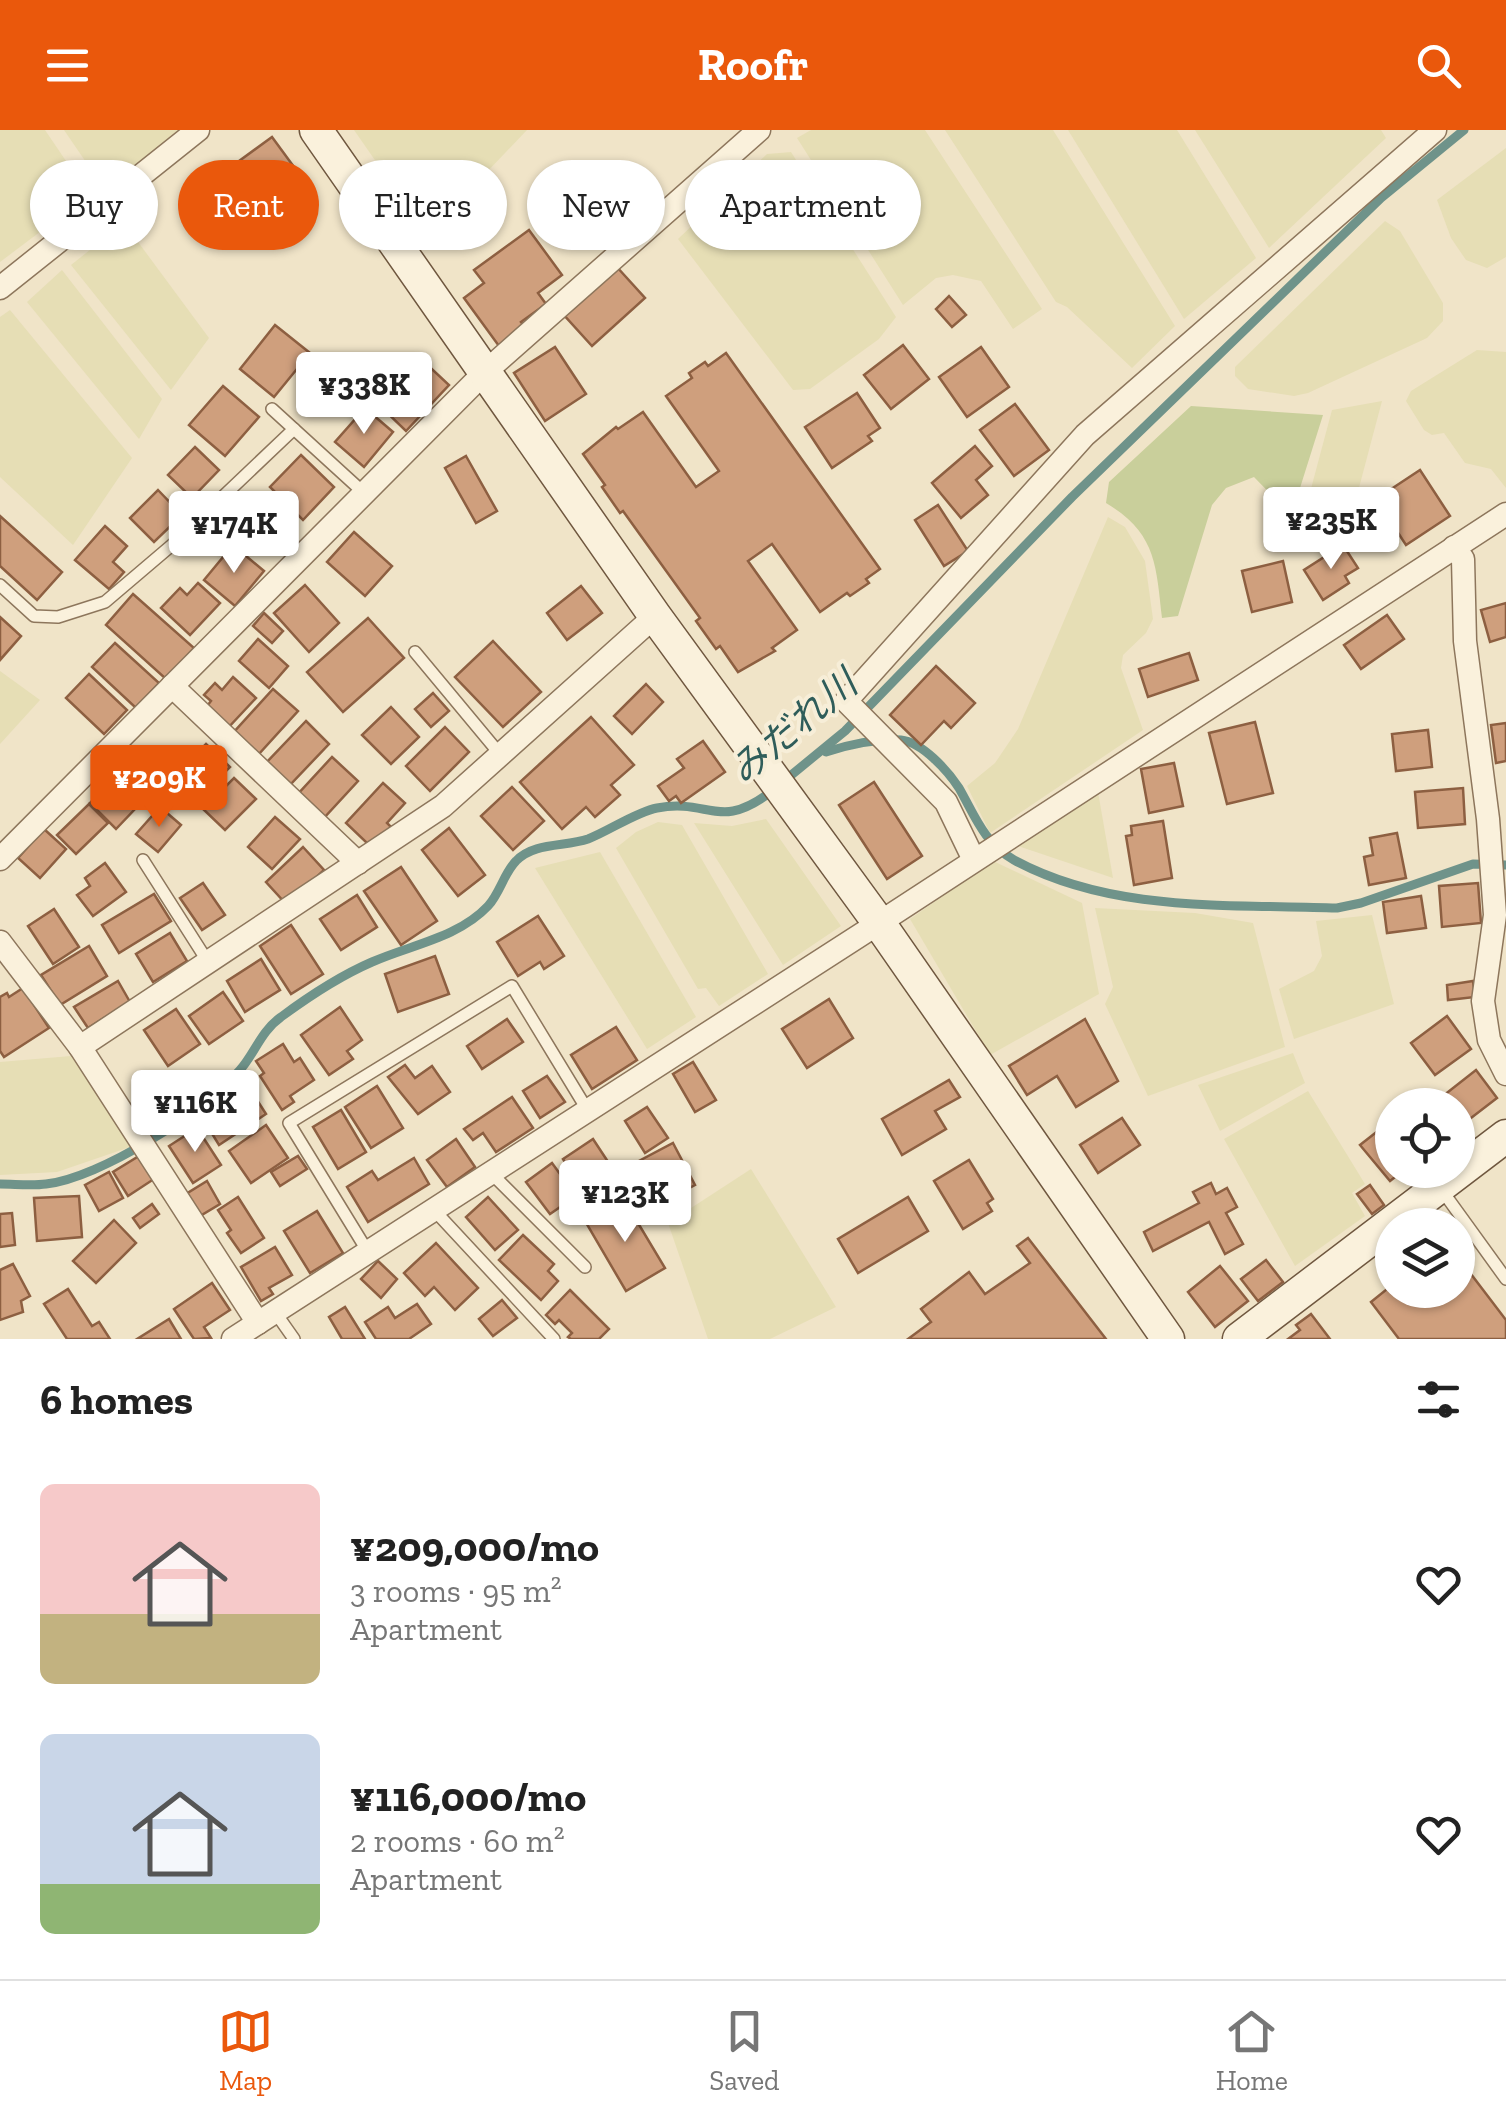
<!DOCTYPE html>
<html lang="en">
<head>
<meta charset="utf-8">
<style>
	body { margin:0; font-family:"Zilla Slab","Noto Sans JP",serif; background:#f2f2f2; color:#222; height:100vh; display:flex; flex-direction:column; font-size:38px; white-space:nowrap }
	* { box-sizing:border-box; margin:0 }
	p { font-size:32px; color:#767676 }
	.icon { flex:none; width:55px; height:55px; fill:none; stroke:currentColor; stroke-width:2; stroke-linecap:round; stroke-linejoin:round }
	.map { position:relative; height:1209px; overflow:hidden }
	.details { display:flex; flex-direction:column; background:#fff; flex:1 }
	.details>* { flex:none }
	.banner { position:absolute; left:30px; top:30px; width:1000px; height:90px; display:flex; gap:20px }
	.tools { position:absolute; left:1375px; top:958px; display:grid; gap:20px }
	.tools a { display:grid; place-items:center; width:100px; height:100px; border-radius:50%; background:#fff; box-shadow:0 2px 8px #0004; font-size:50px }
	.price { position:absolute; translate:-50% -85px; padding:0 22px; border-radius:10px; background:#fff; color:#222; font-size:32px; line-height:65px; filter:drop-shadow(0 2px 5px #0008) }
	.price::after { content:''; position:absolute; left:50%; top:60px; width:30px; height:22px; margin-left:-15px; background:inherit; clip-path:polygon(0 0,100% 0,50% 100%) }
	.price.on { background:#ea580c; color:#fff }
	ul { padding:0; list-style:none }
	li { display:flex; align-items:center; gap:30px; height:250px; padding:0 40px }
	li span { display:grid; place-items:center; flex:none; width:280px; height:200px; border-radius:15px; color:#555 }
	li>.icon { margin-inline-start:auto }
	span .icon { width:120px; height:120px; fill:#fffc; stroke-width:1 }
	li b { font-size:42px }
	h2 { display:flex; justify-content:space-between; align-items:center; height:120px; padding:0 40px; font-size:42px }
	.chip { padding:0 35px; border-radius:45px; background:#fff; box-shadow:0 2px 8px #0004; font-size:35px; line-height:90px }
	.chip.on { background:#ea580c; color:#fff }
	header { display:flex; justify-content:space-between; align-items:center; height:130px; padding:0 40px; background:#ea580c; color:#fff; font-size:45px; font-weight:700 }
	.dock { display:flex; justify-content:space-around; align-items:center; height:140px; border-top:2px solid #e0e0e0; background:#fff; font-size:28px; color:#767676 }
	.dock a { display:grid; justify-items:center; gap:5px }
	.dock .on { color:#ea580c }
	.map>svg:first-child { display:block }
	.farmland { fill:#e6deb5 }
	.green { fill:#c9cf9b }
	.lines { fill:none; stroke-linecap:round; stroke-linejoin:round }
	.stream { stroke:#6f938a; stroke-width:9 }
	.building { fill:#cf9f7d; stroke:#8d5f41; stroke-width:2.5 }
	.lane-casing { stroke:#8d765c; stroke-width:14 }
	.street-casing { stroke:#8d765c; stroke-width:25 }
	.secondary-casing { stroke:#6f573f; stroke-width:35 }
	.lane { stroke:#faf1dc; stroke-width:11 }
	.street { stroke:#faf1dc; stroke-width:22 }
	.secondary { stroke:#faf1dc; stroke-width:32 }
	.labels { text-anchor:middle; stroke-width:8; stroke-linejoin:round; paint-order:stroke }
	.water-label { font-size:38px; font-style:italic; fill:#2f5d5a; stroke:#f7eed8 }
</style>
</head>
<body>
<header><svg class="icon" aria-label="menu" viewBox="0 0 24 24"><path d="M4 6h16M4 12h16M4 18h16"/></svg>Roofr<svg class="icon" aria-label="search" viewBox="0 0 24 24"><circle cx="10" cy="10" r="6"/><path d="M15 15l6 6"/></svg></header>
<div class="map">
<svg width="1506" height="1209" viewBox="0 0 1506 1209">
	<rect width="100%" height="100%" fill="#f0e4c8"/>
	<!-- farmland -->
	<g class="farmland">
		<polygon points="0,0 45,0 89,65 0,132"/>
		<polygon points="64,0 180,0 181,2 103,57"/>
		<polygon points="354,0 527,0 427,105"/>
		<polygon points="811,0 925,0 1042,179 1013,199 981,151 953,145 936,148 903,175 797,8"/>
		<polygon points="945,0 1053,0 1175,196 1132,238 1067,177 1056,172"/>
		<polygon points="1068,0 1177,0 1256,128 1184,189"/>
		<polygon points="1195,0 1381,0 1386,8 1269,118"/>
		<polygon points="1506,18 1506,127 1487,138 1466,130 1451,108 1437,70"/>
		<polygon points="791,22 896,187 879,209 810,259 793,260 678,109 767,24"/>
		<polygon points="1385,91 1400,101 1443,173 1443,191 1427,208 1308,263 1294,266 1248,259 1235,246 1235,237"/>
		<polygon points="124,93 209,208 171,260 71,135"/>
		<polygon points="62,140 162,269 139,309 27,172"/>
		<polygon points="10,180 132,328 73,415 0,347 0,187"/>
		<polygon points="1477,220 1506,222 1506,358 1491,339 1465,333 1444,303 1432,305 1424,300 1406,271 1411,261"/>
		<polygon points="1382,271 1356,369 1361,383 1355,392 1321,405 1306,398 1304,385 1332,280"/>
		<polygon points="1108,387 1125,397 1145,431 1153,489 1146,503 1123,525 1121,538 1143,600 990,703 967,656 995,633 1018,599"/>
		<polygon points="0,541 40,570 0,614"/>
		<polygon points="1098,662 1113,748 1018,716"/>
		<polygon points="766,689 841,796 783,835 694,693 732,696"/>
		<polygon points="658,692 682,695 768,844 719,876 706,858 698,859 616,718 636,702"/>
		<polygon points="600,722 696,887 647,919 535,738"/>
		<polygon points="993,731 1082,773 1099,864 990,925 910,789"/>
		<polygon points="1095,778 1195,783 1253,793 1285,917 1148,966 1105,874 1113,857"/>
		<polygon points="1372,785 1394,874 1294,909 1279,859 1314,841 1322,826 1316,791"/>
		<polygon points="1293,923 1305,953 1220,1001 1198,955"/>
		<polygon points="71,926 133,1016 57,1042 0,1045 0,932"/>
		<polygon points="1308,961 1365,1054 1352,1063 1365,1086 1295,1136 1224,1009"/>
		<polygon points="751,1039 836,1177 770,1209 708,1209 668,1093"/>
	</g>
	<!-- green -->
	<path class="green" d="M1191,276l132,9 -29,92h-11l-29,-30 -28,11 -14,17 -34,111 -16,2c-6,-54 -6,-85 -56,-115l3,-21z"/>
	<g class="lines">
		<!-- stream -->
		<g class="stream">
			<path d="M826,622c21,-7 52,-14 75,-12 21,2 47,31 58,48 16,28 25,55 55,72 98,53 215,44 323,48l24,-5 112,-39 33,1"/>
			<polyline points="784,651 845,601 1072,367 1381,68 1464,0"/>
			<path d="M0,1054c15,0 31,2 46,0 54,-6 158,-72 194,-114 15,-17 21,-39 41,-53 27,-20 61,-42 91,-55 38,-17 86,-24 116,-56 12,-13 16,-33 28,-45 18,-19 49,-14 72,-22 21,-8 48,-27 69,-31 53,-10 62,24 115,-17"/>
		</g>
	</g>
	<!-- building -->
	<g class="building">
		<polygon points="272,7 305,52 246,96 213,50"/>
		<polygon points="598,52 625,87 611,98 616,105 602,117 569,76"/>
		<polygon points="529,100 562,145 538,163 546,174 521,192 525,197 499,216 464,168 484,153 474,140"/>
		<polygon points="616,136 645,168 592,216 563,184"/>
		<polygon points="949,166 966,185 952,197 936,179"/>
		<polygon points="275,195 310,223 274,267 240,239"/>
		<polygon points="903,215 929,249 891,279 864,245"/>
		<polygon points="555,217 586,264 545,291 514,243"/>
		<polygon points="981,217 1009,257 967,287 939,247"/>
		<polygon points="726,223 880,439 866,449 869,453 850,466 847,463 820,482 772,414 748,431 797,500 772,518 775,521 738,542 720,516 716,519 696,491 700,488 623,381 620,383 602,357 605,355 583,324 616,297 618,299 643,282 696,357 719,341 666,266 692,248 689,243 705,232 708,236"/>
		<polygon points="420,228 449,255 406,301 378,274"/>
		<polygon points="223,256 259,287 225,326 189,295"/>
		<polygon points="857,263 880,298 868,306 872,311 832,338 805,297"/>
		<polygon points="1015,274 1049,320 1014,346 980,300"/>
		<polygon points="365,278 393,302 364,337 335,312"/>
		<polygon points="975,316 992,336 976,350 988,365 961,388 932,353"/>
		<polygon points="195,317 219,340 192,368 168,345"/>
		<polygon points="301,325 334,357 303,390 270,357"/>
		<polygon points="466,326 497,381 476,393 445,338"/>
		<polygon points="1420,340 1450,386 1406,415 1376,369"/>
		<polygon points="158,360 182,385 154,412 130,388"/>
		<polygon points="938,375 968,421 944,436 915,390"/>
		<polygon points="0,386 62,442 37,470 0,436"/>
		<polygon points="105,396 127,416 113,432 124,442 109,459 75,430"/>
		<polygon points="354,402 392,436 365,466 327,432"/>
		<polygon points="233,415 264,441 235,476 204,450"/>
		<polygon points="1343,415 1358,438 1345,446 1349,453 1323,470 1304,440"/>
		<polygon points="1283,431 1292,472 1252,482 1242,441"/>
		<polygon points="198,453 220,473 190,505 161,478 180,458 187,465"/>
		<polygon points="305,455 339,493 309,522 274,483"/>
		<polygon points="581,456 602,483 567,510 547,483"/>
		<polygon points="133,464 194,518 166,549 106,495"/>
		<polygon points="1506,473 1506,507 1490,512 1481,480"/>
		<polygon points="264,483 283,501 272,513 253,496"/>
		<polygon points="1387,485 1404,509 1361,539 1344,515"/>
		<polygon points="0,487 21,506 0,530"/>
		<polygon points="368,488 404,528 343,582 307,542"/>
		<polygon points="258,509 288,536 269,558 239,531"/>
		<polygon points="493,511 541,562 503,597 455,547"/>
		<polygon points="115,513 159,553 136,578 92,537"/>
		<polygon points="1189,523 1198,550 1148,567 1139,539"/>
		<polygon points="936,536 975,573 951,598 944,591 921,615 890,585"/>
		<polygon points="89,544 127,580 104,604 66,568"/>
		<polygon points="233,547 256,568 226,600 204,580 211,571 204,565 215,553 222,560"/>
		<polygon points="646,554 663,572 632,604 614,586"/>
		<polygon points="273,559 298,581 258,625 233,603"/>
		<polygon points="433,563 449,581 431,597 415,579"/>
		<polygon points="391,577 419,607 391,634 362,605"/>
		<polygon points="591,587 634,635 611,655 620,665 595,687 586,677 562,699 520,652"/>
		<polygon points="306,591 329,614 289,656 265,634"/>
		<polygon points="1255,592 1273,663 1227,674 1209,603"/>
		<polygon points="1506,593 1506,631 1496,633 1491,595"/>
		<polygon points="445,597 469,622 430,661 406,636"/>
		<polygon points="1428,600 1432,637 1396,641 1392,604"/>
		<polygon points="703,611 725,642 681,673 676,666 669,671 658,656 684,638 677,629"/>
		<polygon points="206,614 230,637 195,672 171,649"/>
		<polygon points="332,627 358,651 323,689 297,665"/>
		<polygon points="127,633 154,659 116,699 90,673"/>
		<polygon points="1174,633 1183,676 1149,683 1141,639"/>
		<polygon points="234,648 256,669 225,700 203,679"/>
		<polygon points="874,652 922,726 887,749 839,675"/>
		<polygon points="383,653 405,673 387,693 394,700 368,714 346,693"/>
		<polygon points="512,657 544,691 513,720 481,686"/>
		<polygon points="1463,658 1465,694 1418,698 1415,662"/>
		<polygon points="89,674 108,693 76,724 57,705"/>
		<polygon points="160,677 181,695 158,722 136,704"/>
		<polygon points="275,687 300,709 272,739 248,717"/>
		<polygon points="1163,691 1172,748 1134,755 1126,706 1132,705 1131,696"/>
		<polygon points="449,698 485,745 458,766 422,720"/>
		<polygon points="44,699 66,719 40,748 18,728"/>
		<polygon points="1397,703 1406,748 1369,755 1364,727 1373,725 1370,708"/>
		<polygon points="303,717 324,740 287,775 266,752"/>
		<polygon points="105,733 126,762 93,786 77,765 90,756 85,748"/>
		<polygon points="401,737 437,791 401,815 364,761"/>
		<polygon points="203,753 225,785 202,800 180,768"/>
		<polygon points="1478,753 1481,793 1442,797 1439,756"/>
		<polygon points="154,764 171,791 119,823 102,795"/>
		<polygon points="357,765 377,797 341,820 320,789"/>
		<polygon points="1421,766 1426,798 1387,803 1383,772"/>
		<polygon points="54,779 79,817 53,834 28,796"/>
		<polygon points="538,786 564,826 544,839 540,832 518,846 497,812"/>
		<polygon points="291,795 323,844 291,864 260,816"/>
		<polygon points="170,803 187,831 153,852 136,824"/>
		<polygon points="89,816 107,846 60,875 41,845"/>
		<polygon points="435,826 449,864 398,882 385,844"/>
		<polygon points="261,829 280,860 245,882 227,851"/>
		<polygon points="118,851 130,872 88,898 74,877"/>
		<polygon points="1473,851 1475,867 1448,870 1447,855"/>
		<polygon points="23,858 49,898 4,927 0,921 0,867 7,863 9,867"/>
		<polygon points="223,862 243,891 209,914 189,886"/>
		<polygon points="829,869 853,908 807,938 782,899"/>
		<polygon points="340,877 362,910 347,921 353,929 329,945 301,905"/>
		<polygon points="176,879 200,914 168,936 144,900"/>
		<polygon points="1447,886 1471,919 1435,945 1411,913"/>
		<polygon points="507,889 523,912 482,939 467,916"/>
		<polygon points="1085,889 1118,951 1076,977 1057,946 1027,965 1009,936"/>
		<polygon points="616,897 637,930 592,959 571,925"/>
		<polygon points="283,914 294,932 300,928 314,950 290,966 294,972 282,980 260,946 264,943 256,931"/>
		<polygon points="693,932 716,970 695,982 673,944"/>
		<polygon points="405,935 415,948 432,936 450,962 418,984 388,947"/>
		<polygon points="1476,940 1497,968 1458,998 1458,975 1434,973"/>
		<polygon points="547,946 565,972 540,988 523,961"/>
		<polygon points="949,950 960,967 935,981 946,999 902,1025 882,989"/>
		<polygon points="377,956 403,998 371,1018 345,977"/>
		<polygon points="250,959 266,984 219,1015 203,989"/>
		<polygon points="512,967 533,998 496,1022 483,1003 473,1010 464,999"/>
		<polygon points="647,977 668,1008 645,1023 625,991"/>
		<polygon points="341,980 366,1022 338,1039 313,997"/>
		<polygon points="1122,988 1140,1015 1098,1043 1080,1015"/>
		<polygon points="1388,993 1392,998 1392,1040 1404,1040 1390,1051 1360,1015"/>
		<polygon points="266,995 288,1028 251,1053 229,1021"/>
		<polygon points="197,998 221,1035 193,1053 169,1016"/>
		<polygon points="456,1009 475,1037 447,1057 427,1030"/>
		<polygon points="593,1009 618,1047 588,1067 563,1029"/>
		<polygon points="673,1013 695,1055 659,1074 637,1032"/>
		<polygon points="139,1026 154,1049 128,1066 113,1042"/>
		<polygon points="298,1026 307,1039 280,1056 271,1042"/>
		<polygon points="414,1028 429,1054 368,1092 347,1057 372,1041 378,1050"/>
		<polygon points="969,1030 993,1069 987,1073 992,1081 963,1099 934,1051"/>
		<polygon points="552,1033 576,1066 550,1084 526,1052"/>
		<polygon points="109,1042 123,1068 99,1081 85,1055"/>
		<polygon points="207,1051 220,1074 200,1086 186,1064"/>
		<polygon points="1211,1053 1216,1064 1227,1058 1237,1077 1226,1083 1243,1114 1225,1124 1209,1092 1153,1121 1144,1102 1199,1073 1193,1062"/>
		<polygon points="1370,1055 1384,1075 1372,1084 1357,1064"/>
		<polygon points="79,1066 82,1107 37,1111 34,1068"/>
		<polygon points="238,1067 264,1108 241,1123 227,1103 231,1100 218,1080"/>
		<polygon points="488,1067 518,1100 495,1120 466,1087"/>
		<polygon points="908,1067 928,1101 858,1143 838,1109"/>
		<polygon points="623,1068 665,1138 626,1161 585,1091"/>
		<polygon points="152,1074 159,1084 140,1098 133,1088"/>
		<polygon points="317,1081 343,1123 310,1143 284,1101"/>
		<polygon points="12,1083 15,1115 0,1117 0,1084"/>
		<polygon points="114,1090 136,1113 96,1153 73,1131"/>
		<polygon points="523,1105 554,1134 548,1141 558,1151 541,1170 499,1130"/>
		<polygon points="1028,1108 1106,1209 908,1209 931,1192 921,1179 969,1142 985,1164 1030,1133 1017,1116"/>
		<polygon points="436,1113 478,1158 455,1180 434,1157 425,1166 404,1143"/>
		<polygon points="275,1117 292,1145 269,1158 273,1164 261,1171 241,1137"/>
		<polygon points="1458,1127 1506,1190 1506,1209 1399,1209 1371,1172 1392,1155 1392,1160 1458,1160"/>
		<polygon points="1266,1130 1283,1152 1258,1171 1241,1149"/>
		<polygon points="378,1131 397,1149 381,1168 361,1149"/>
		<polygon points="13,1134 30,1166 21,1171 23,1182 0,1190 0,1140"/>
		<polygon points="1220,1136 1248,1171 1215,1197 1188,1162"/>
		<polygon points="212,1153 230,1180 204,1197 211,1208 194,1209 174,1179"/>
		<polygon points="68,1159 92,1196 99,1192 110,1209 67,1209 44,1174"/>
		<polygon points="570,1160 609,1199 599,1209 571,1209 568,1207 572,1203 559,1190 555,1194 546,1185"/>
		<polygon points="502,1170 517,1188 493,1206 479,1189"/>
		<polygon points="417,1174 431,1194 409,1209 376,1209 365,1192 388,1177 395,1188"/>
		<polygon points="345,1177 365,1209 342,1209 329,1187"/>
		<polygon points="1311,1184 1330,1209 1288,1209 1300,1200 1296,1195"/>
		<polygon points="169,1189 181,1209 137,1209"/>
	</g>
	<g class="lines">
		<defs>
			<g id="lane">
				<polyline points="272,279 364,363"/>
				<polyline points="0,455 34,486 58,487 105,472 172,415 294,299"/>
				<polyline points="415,522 499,623"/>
				<polyline points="143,730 208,832"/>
				<polyline points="491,1043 585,1137"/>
				<polyline points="1441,1059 1506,1149"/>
				<polyline points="434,1080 554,1209"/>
				<polyline points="368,1122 289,993 512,856 588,981"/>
				<polyline points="275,1182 294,1209"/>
			</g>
			<g id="street">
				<polyline points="0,158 198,0"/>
				<polyline points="1454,417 1463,429 1465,511 1488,689 1495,785 1483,871 1489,910 1506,944"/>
				<polyline points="172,556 358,733"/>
				<polyline points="0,729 484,243 759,0"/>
				<polyline points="974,730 946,672 846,571 1085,305 1435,0"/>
				<polyline points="0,812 80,917 258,1193"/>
				<polyline points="80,917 443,676 655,486"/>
				<polyline points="233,1209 879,793 1506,384"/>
			</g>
			<g id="secondary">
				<polyline points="316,0 655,486 879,793 1168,1209"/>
				<polyline points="1239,1209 1506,1006"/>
			</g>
		</defs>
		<!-- lane casing -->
		<use href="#lane" class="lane-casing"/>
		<!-- street casing -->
		<use href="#street" class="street-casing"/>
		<!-- secondary casing -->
		<use href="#secondary" class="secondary-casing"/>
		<!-- lane -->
		<use href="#lane" class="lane"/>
		<!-- street -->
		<use href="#street" class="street"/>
		<!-- secondary -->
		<use href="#secondary" class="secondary"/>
	</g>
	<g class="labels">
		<!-- water labels -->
		<g class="water-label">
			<text transform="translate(793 597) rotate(-40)" y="13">みだれ川</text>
		</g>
	</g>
</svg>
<div class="tools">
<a><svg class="icon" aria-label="locate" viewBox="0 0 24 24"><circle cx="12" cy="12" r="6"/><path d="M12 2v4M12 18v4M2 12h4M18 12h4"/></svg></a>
<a><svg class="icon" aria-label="layers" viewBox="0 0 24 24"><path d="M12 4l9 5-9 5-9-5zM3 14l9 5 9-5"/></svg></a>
</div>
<b class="price" style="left:364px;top:307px">¥338K</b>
<b class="price" style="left:1331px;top:442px">¥235K</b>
<b class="price" style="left:234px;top:446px">¥174K</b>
<b class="price on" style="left:159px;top:700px">¥209K</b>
<b class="price" style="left:195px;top:1025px">¥116K</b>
<b class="price" style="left:625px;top:1115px">¥123K</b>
<div class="banner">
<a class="chip">Buy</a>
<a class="chip on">Rent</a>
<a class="chip">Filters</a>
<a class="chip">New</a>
<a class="chip">Apartment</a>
</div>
</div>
<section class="details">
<h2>6 homes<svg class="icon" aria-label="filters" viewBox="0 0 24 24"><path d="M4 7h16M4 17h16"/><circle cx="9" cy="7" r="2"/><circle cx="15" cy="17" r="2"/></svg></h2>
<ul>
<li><span style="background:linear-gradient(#f6c9c9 65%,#c2b280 0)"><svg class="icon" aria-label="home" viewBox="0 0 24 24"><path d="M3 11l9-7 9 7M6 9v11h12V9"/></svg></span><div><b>¥209,000/mo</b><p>3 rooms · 95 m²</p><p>Apartment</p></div><svg class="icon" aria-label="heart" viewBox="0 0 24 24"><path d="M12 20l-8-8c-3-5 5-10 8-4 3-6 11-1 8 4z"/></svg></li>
<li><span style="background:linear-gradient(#c9d6e8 75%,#8fb573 0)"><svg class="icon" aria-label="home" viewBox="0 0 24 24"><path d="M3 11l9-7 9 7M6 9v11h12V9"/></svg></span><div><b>¥116,000/mo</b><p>2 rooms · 60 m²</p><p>Apartment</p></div><svg class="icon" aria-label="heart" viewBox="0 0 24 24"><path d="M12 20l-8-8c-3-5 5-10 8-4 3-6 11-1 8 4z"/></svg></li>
</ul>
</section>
<nav class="dock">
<a class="on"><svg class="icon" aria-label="map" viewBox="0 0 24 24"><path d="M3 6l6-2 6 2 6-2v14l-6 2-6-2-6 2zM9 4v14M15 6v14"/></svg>Map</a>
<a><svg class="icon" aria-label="saved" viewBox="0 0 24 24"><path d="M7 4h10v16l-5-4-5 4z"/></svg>Saved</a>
<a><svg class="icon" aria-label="home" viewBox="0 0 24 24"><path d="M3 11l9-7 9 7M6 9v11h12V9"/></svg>Home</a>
</nav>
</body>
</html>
